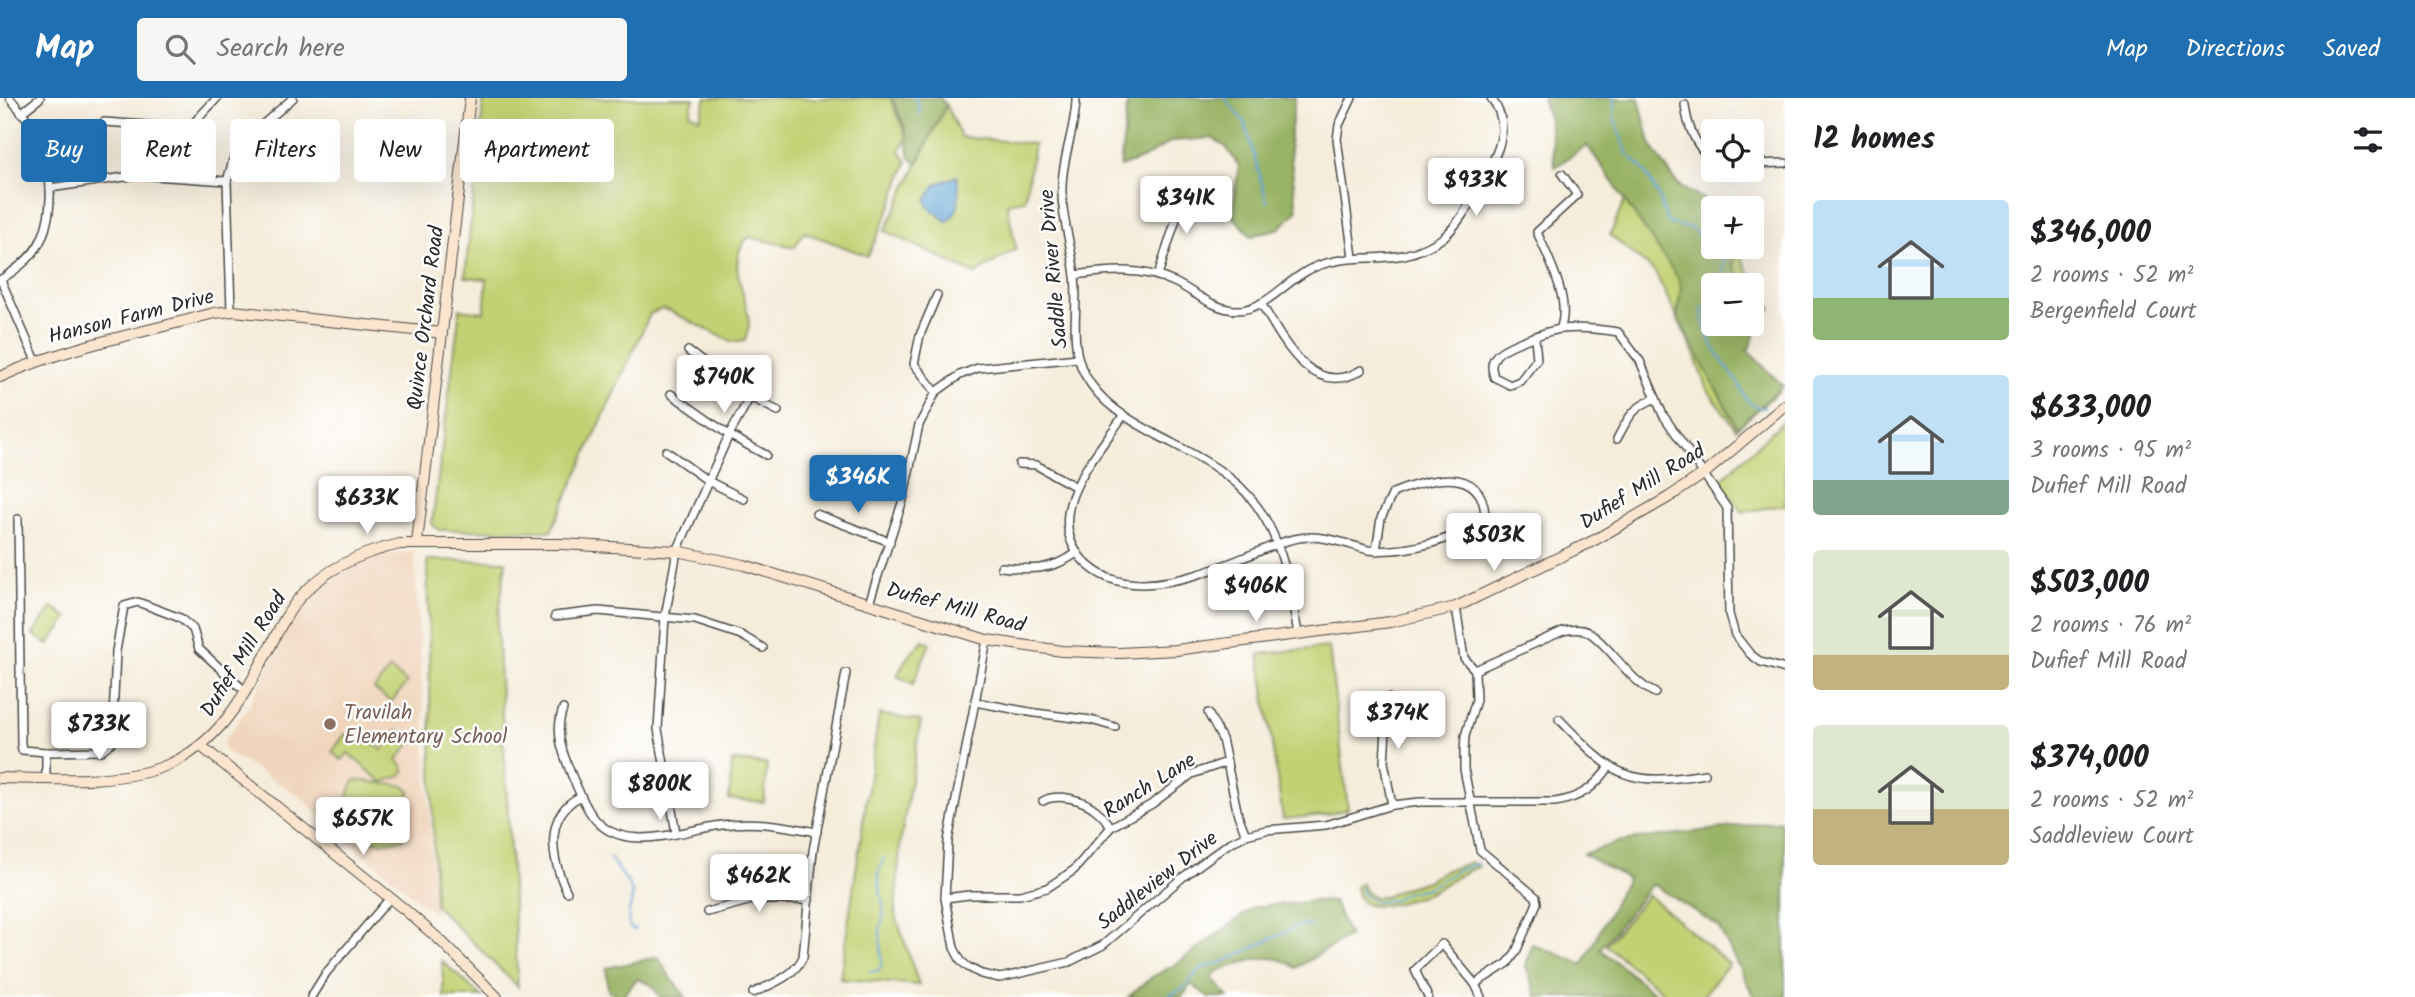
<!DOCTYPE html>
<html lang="en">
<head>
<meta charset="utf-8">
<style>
	body { margin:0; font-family:Kalam,sans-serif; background:#f6f6f6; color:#202124; height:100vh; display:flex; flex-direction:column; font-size:26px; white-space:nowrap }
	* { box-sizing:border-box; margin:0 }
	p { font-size:23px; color:#757577 }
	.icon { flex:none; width:38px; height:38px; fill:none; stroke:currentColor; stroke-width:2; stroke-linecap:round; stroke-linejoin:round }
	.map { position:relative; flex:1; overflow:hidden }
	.drawer { display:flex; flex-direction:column; background:#fff; width:630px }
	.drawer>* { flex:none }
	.guide { position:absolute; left:21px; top:21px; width:665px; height:63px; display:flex; gap:14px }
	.buttons { position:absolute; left:1701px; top:21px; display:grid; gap:14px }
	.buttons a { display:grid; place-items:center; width:63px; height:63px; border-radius:7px; background:#fff; box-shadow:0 7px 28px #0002; font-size:35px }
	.price { position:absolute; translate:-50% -60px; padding:0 16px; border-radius:7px; background:#fff; color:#222; font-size:23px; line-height:46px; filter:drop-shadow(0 2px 4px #0008) }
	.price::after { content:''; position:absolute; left:50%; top:42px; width:21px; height:16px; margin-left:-10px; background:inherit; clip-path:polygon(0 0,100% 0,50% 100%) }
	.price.on { background:#1f6fb2; color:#fff }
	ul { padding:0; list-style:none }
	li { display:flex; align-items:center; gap:21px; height:175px; padding:0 28px }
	li span { display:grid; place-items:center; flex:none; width:196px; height:140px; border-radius:7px; color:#555 }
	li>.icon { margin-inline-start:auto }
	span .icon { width:84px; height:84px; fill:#fffc; stroke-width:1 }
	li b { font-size:30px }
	h2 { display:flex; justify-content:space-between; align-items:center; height:84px; padding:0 28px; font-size:30px }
	.tag { padding:0 24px; border-radius:7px; background:#fff; box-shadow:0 7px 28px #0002; font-size:24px; line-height:63px }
	.tag.on { background:#1f6fb2; color:#fff }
	header { display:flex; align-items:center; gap:42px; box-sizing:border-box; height:98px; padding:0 35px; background:#1f6fb2; color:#fff }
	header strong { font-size:33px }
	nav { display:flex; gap:38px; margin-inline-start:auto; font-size:24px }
	.search { width:490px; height:63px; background:#f6f6f6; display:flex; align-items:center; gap:18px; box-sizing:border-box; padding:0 24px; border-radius:7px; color:#757577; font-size:26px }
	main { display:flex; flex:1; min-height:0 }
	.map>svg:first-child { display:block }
	.built { fill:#f0d5bc }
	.green { fill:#c2d173; stroke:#767e4f; stroke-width:2; fill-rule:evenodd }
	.forest { fill:#99b365; stroke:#626f48; stroke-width:2 }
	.water { fill:#5fa3d4; stroke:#456780; stroke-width:2 }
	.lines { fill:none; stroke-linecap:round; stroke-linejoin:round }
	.stream { stroke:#5fa3d4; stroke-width:2 }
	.street-casing { stroke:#494845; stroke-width:10 }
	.secondary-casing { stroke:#494845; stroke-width:12 }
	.street { stroke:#fff; stroke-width:7 }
	.secondary { stroke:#fbe5cf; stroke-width:10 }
	.education-dot { fill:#8d6e63; stroke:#fff; stroke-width:2.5 }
	.labels { text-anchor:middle; stroke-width:5; stroke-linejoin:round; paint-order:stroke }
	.street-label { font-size:21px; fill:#2b2b2b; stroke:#fff }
	.education-label { font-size:21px; fill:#785e54; stroke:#fff; text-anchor:start }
</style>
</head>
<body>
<header>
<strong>Map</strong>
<div class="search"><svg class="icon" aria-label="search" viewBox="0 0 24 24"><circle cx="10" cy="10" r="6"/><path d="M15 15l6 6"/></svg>Search here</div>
<nav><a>Map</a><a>Directions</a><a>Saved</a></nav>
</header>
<main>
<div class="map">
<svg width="1785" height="899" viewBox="0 0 1785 899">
	<rect width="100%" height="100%" fill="#fff"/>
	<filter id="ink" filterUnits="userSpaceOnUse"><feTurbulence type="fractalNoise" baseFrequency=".0143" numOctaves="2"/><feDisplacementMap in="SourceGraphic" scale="14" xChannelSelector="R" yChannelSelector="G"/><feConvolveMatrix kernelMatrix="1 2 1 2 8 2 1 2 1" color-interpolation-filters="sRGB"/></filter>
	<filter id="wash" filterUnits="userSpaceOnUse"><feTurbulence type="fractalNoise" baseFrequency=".00686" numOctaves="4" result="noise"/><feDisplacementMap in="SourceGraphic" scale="28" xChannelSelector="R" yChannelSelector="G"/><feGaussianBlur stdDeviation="1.57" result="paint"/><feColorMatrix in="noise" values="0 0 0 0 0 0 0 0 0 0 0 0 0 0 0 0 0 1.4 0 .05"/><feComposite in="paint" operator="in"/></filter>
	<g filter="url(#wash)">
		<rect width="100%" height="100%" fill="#f5ecda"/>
		<!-- built -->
		<polygon class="built" points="414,454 436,817 335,732 301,699 225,653 223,644 249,609 290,525 308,501 334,480 361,464 392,456"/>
		<!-- green -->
		<g class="green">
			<path d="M484,0h210l-4,15 10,5 6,-20h184l17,40 -7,12 7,12 -15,41 -24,53 -64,-24 -9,15 -46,-10c-26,22 -1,59 0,86 0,6 -3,12 -4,17l-13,2 -64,-32 -7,-1 -11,5 -99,217 -112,-1 -7,-6 28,-215 24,3 3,-33 -22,-2z"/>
			<polygon points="946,7 961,39 1034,46 1025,102 1007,105 1016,151 975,176 885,133"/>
			<path d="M1648,47l41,52 24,50h23l25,50 11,11 -36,35 43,48 -43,38 -29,-40 -17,-45 -35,-72 -45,-37zM1713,187h39v39h-39z"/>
			<polygon points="1785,321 1785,407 1742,414 1720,383"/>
			<polygon points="427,462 506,463 497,529 518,889 435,807"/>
			<polygon points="53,509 68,520 48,547 33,536"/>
			<polygon points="923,542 930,545 913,586 897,578 906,561"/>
			<polygon points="1329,549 1348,711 1325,717 1283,721 1259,556"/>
			<polygon points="390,571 407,585 391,604 374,591"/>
			<polygon points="879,616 921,623 900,746 895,815 919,887 840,881"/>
			<polygon points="398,632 412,643 397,662 403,668 404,673 400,678 382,684 348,655 342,662 332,654 345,636 355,643 360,636 382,652"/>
			<polygon points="732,663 767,666 764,704 729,701"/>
			<path d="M355,682l50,6 5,5 -7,47c-7,2 -15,5 -23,4 -30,-2 -41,-41 -25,-62z"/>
			<path d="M1471,764l7,5c-17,5 -28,14 -43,23 -13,7 -61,23 -73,12 -4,-4 -5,-10 -6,-15l5,-4 5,9 8,5h11l16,-8 26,-8 17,-10z"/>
			<polygon points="1648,797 1729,866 1702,899 1669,899 1606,847"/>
			<polygon points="442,863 482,899 444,899"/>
		</g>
		<!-- forest -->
		<g class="forest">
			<polygon points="892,0 940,0 946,7 917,66 910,60 905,30"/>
			<polygon points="1128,0 1295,0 1289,46 1297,113 1280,130 1251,138 1232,117 1239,68 1226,49 1212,40 1172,43 1144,60 1120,69"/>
			<path d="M1542,0h97l11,45 28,43 40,21 27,1h-32v39h24l-4,17 11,21h-31v39h39v-25c9,19 4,34 -4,52l35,35 -46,41 -60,-110 4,-30 -3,-9 -91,-133 -32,22 -6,-47z"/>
			<polygon points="1780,723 1785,751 1785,899 1754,899 1718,828 1652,786 1600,851 1659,899 1537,899 1526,868 1532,846 1583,866 1627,780 1583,756 1622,743"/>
			<path d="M1314,803l20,1 15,34 -53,32c-22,-20 -56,-5 -80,4l-4,6 16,19h-19l-18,-13 -9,13h-54l24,-20 26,-14 76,-56z"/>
			<polygon points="658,859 671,880 686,899 660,899 652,887 637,881 622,899 608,893 606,870"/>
		</g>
		<!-- water -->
		<path class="water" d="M957,78c2,17 6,34 -10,46l-19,-16 -2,-6 10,-16z"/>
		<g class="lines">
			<!-- stream -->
			<g class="stream">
				<polyline points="915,0 919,8 919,16"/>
				<polyline points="1225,0 1245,25 1267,104"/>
				<polyline points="1614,0 1614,20 1627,55 1644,72 1658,97 1668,125 1693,131 1706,148 1724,160 1722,187"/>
				<path d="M1713,202l-11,9c1,30 20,51 36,74 8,13 7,23 26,25"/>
				<path d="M610,760c6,10 20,24 22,35 1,13 -7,22 -2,35l6,2"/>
				<polyline points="1360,790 1365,798 1375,804 1393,802 1405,795 1427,790 1458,772 1478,765"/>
				<polyline points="869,873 878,873 882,866 880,832 884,816 878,776 884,760"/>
				<polyline points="1158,899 1168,898 1182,891 1202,870 1221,865 1296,829 1311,827"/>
			</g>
		</g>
	</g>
	<g filter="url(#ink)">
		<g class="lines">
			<defs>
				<g id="street">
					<path d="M1076,0c0,30 -14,59 -14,89 -1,30 10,59 13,89 4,33 -7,68 10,99 17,30 43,44 72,60 24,13 48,24 69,40 53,38 62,100 72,159"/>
					<polyline points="1352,0 1339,27 1337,41 1353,159"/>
					<path d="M1685,7c2,20 11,43 28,56"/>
					<polyline points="21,15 40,0"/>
					<polyline points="1752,66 1785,65"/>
					<polyline points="97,82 92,43 95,30 104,24 189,30 217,0"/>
					<polyline points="50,90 138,77 227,83"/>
					<path d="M1075,177c36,-5 66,-8 99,7 20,9 40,28 63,28 31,0 51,-33 78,-43 31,-13 58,-6 89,-12 13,-3 33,-11 43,-21 17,-16 32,-47 43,-67 12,-23 19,-46 1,-69"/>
					<polyline points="1158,177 1186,91"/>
					<path d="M0,182c16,-10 34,-23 42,-42 12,-28 10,-67 -1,-95 -6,-17 -20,-31 -31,-45"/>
					<polyline points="1,182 36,263"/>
					<path d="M1261,205c20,34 51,98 100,67"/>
					<polyline points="231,213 227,83 233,62 244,43 293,0"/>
					<path d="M1560,231c12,-28 -12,-71 -23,-97l40,-37 -15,-21"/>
					<path d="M1535,240l2,21 -17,22 -10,4 -16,-8c-2,-7 -4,-14 2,-21 7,-10 54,-26 66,-27 19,-2 38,0 56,3l22,29 23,54 64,93 2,106 6,21 15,19 11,8 24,7"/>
					<polyline points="688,253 750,299 778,313"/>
					<polyline points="936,294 914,266 920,237 937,197"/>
					<polyline points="671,296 729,337 766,357"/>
					<path d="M1123,318c-26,39 -81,95 -42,142 16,19 37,26 62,26 39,-1 72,-15 107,-29 20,-8 40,-18 61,-18 19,0 39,8 57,13 35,3 93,-9 117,-35 -3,-53 -60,-35 -92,-22l-12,25 -5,33"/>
					<path d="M1617,341c12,-23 15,-31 39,-41"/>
					<polyline points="666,353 708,383 744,401"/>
					<polyline points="1019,366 1036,367 1076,389"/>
					<polyline points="816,416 890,444"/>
					<polyline points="18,421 21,645 22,652 46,654 46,680"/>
					<path d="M1001,469c31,3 49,4 76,-14"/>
					<polyline points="869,505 903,402 919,327 936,294 960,277 978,270 1078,260"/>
					<polyline points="1456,509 1464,560 1475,572 1476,602 1465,638 1464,654 1464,671 1480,752 1536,799 1537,805 1516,854 1508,865 1475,886"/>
					<polyline points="555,518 598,513 695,522 741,537 763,550"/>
					<path d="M987,542l-39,201 -3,57 9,50 7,13 7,6 13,7 19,4 69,-16 34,-17 80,-68 45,-33 18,-9 20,-5 60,-5 66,-20 28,-3h135c26,-4 40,-15 55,-36"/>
					<path d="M1475,572l88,-39c9,-2 19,-3 27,2 24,17 37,46 65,60"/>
					<polyline points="1388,600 1384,664 1392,707"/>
					<polyline points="975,604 1035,615 1091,622 1115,629"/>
					<path d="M563,611c-9,23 0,45 9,67 6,13 11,26 19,38 29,43 90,16 131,11 33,-5 63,1 95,7"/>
					<polyline points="1208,615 1222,641 1238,717 1246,737"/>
					<path d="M1559,621c55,56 65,69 146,55"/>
					<polyline points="46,654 101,653 112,644 116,553 124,508 138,504 180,520 193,531 199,551 246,594"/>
					<path d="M1043,703c14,-8 40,-2 53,9 6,5 11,11 15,17"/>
					<polyline points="676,735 658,631 665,519 677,453 729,337 750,299"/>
					<path d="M567,794c-16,-33 -24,-77 14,-96"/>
					<polyline points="945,800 969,797 1020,797 1047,790 1074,772 1111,729 1152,706 1192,676 1227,664"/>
					<polyline points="707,814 752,802 809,802"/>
					<path d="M753,895c18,-9 41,-16 50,-36l10,-106 33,-178"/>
					<polyline points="311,899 326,875 390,800"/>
					<polyline points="1428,899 1415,872 1442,846 1475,886 1481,899"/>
				</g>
				<g id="secondary">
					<path d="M0,279c68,-31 142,-44 214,-64l20,-2 208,22"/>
					<polyline points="417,444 470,0"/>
					<polyline points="201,648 404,811 441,843 497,899"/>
					<path d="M0,680c49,1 120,6 165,-12 55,-22 80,-72 106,-121 9,-18 18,-36 31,-50 27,-29 61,-43 98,-51h162l115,7 67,14 243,75 75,11 57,2 57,-3 214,-28 66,-15 137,-66 76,-44 36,-24 80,-68"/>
				</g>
			</defs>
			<!-- street casing -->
			<use href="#street" class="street-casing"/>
			<!-- secondary casing -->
			<use href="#secondary" class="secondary-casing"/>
			<!-- street -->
			<use href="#street" class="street"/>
			<!-- secondary -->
			<use href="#secondary" class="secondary"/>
		</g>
	</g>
	<!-- markers -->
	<circle class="education-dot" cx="330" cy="626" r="7"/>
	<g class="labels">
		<!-- street labels -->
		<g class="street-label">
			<text transform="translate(1053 171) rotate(-95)" y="7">Saddle River Drive</text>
			<text transform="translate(131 218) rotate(-14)" y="7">Hanson Farm Drive</text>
			<text transform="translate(425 220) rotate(-83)" y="7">Quince Orchard Road</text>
			<text transform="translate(1642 388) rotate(-32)" y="7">Dufief Mill Road</text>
			<text transform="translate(956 509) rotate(15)" y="7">Dufief Mill Road</text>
			<text transform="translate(243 556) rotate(-58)" y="7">Dufief Mill Road</text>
			<text transform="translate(1149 687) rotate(-32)" y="7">Ranch Lane</text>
			<text transform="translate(1157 782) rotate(-38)" y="7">Saddleview Drive</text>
		</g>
		<!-- education labels -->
		<g class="education-label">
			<text x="344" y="621">Travilah<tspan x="344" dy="24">Elementary School</tspan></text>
		</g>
	</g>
</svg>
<div class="buttons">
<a><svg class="icon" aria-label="locate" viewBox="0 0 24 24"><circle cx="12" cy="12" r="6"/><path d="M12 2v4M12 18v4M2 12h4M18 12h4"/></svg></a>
<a>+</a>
<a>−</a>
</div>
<b class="price" style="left:1476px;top:120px">$933K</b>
<b class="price" style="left:1186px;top:138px">$341K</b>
<b class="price" style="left:724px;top:317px">$740K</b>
<b class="price on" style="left:858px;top:417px">$346K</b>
<b class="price" style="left:367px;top:438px">$633K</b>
<b class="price" style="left:1494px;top:475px">$503K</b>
<b class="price" style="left:1256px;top:526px">$406K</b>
<b class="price" style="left:1398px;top:653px">$374K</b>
<b class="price" style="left:99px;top:664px">$733K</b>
<b class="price" style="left:660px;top:724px">$800K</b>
<b class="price" style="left:363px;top:759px">$657K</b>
<b class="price" style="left:759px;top:816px">$462K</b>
<div class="guide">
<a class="tag on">Buy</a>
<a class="tag">Rent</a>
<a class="tag">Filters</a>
<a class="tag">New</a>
<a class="tag">Apartment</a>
</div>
</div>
<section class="drawer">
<h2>12 homes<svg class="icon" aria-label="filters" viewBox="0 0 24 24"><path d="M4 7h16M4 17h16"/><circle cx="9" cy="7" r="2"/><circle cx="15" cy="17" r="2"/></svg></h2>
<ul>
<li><span style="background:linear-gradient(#bfe0f5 70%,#8fb573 0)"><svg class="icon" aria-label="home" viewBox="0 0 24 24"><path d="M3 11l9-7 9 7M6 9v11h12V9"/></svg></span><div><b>$346,000</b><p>2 rooms · 52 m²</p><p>Bergenfield Court</p></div></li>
<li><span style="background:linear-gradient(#bfe0f5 75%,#7fa58c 0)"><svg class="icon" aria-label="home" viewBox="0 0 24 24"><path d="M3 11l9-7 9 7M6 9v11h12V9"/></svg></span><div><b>$633,000</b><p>3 rooms · 95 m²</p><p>Dufief Mill Road</p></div></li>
<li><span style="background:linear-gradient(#dfe7d0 75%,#c2b280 0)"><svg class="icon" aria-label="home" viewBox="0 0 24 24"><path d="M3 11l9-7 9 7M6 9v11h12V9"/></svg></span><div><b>$503,000</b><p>2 rooms · 76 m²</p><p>Dufief Mill Road</p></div></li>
<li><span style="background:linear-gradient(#dfe7d0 60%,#c2b280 0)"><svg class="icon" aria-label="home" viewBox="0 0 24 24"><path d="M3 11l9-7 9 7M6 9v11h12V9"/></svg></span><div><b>$374,000</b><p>2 rooms · 52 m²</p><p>Saddleview Court</p></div></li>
</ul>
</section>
</main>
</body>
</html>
